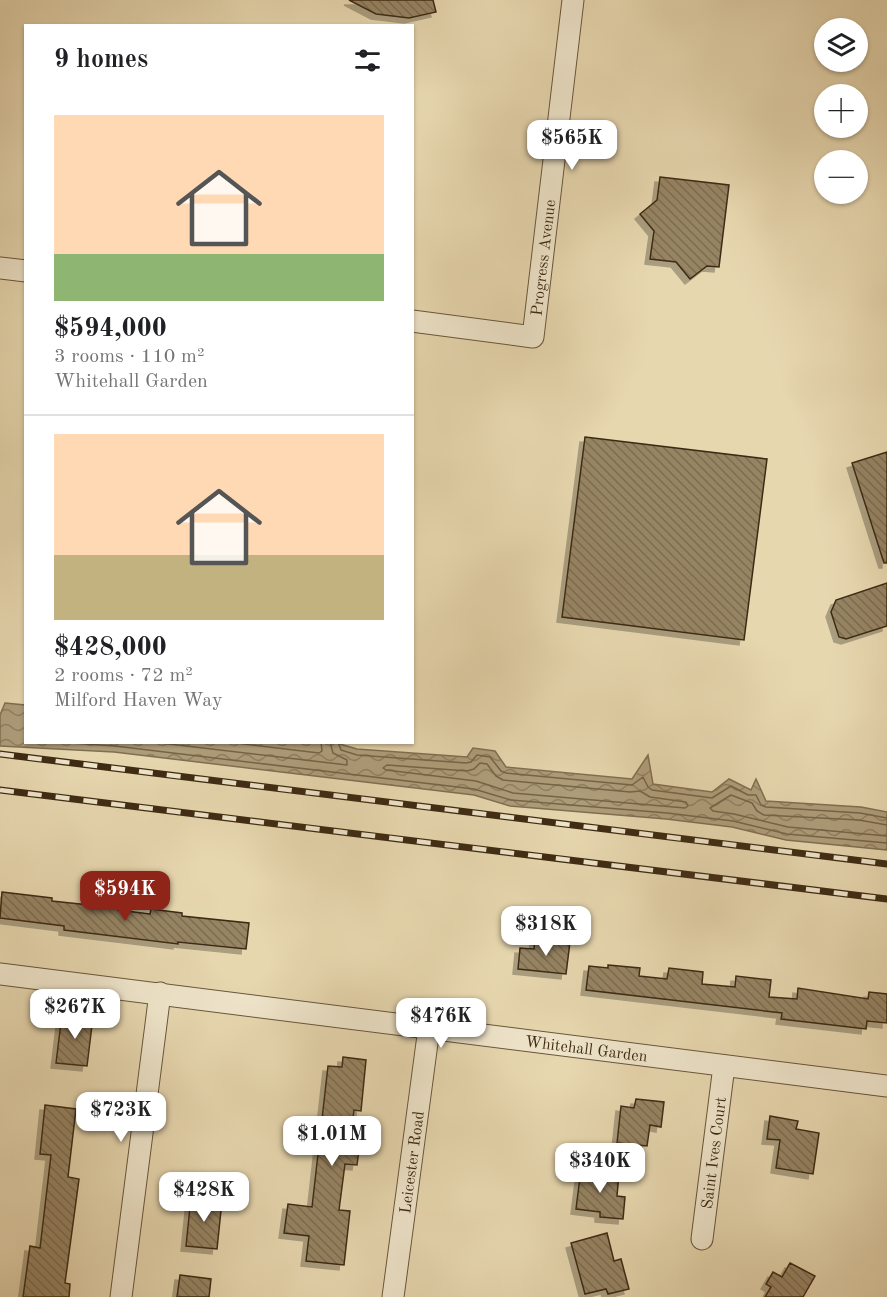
<!DOCTYPE html>
<html lang="en">
<head>
<meta charset="utf-8">
<style>
	body { margin:0; font-family:"Old Standard TT",serif; background:#f6f6f6; color:#202124; height:100vh; display:flex; flex-direction:column; font-size:22px; white-space:nowrap }
	* { box-sizing:border-box; margin:0 }
	p { font-size:20px; color:#757577 }
	.icon { flex:none; width:33px; height:33px; fill:none; stroke:currentColor; stroke-width:2; stroke-linecap:round; stroke-linejoin:round }
	.map { position:relative; flex:1; overflow:hidden }
	.sheet { position:absolute; left:24px; top:24px; width:390px; height:720px; display:flex; flex-direction:column; background:#fff; border-radius:0px; box-shadow:0 2px 4px #0004 }
	.sheet>* { flex:none }
	.tools { position:absolute; left:814px; top:18px; display:grid; gap:12px }
	.tools a { display:grid; place-items:center; width:54px; height:54px; border-radius:50%; background:#fff; box-shadow:0 2px 4px #0004; font-size:30px }
	.price { position:absolute; translate:-50% -51px; padding:0 14px; border-radius:12px; background:#fff; color:#222; font-size:20px; line-height:39px; filter:drop-shadow(0 2px 3px #0008) }
	.price::after { content:''; position:absolute; left:50%; top:36px; width:18px; height:14px; margin-left:-9px; background:inherit; clip-path:polygon(0 0,100% 0,50% 100%) }
	.price.active { background:#8f2418; color:#fff }
	ul { padding:0; list-style:none }
	li { display:grid; align-content:center; gap:12px; height:318px; padding:0 30px }
	li+li { border-top:2px solid #e0e0e0 }
	li span { display:grid; place-items:center; height:186px; border-radius:0px; color:#555 }
	li>.icon { margin-inline-start:auto }
	span .icon { width:108px; height:108px; fill:#fffc; stroke-width:1 }
	li b { font-size:26px }
	h2 { display:flex; justify-content:space-between; align-items:center; height:72px; padding:0 30px; font-size:26px }
	.map>svg:first-child { display:block }
	.water { fill:url(#water-waves); stroke:#816f51; stroke-width:1.5 }
	.lines { fill:none; stroke-linecap:round; stroke-linejoin:round }
	.shore { stroke:#766446; stroke-width:1.5 }
	.building { fill:url(#building-back-hatch); stroke:#3e2b13; stroke-width:1.5; filter:url(#shadow) }
	.minor-casing { stroke:#68563a; stroke-width:23 }
	.minor { stroke:#efe5cb; stroke-width:21 }
	.rail-casing { stroke:#3e2b13; stroke-width:7 }
	.rail { stroke:#efe5cb; stroke-width:4.5; stroke-dasharray:14; stroke-linecap:butt }
	.labels { text-anchor:middle; stroke-width:6; stroke-linejoin:round; paint-order:stroke }
	.street-label { font-size:16px; fill:#3e2b13; stroke:#efe5cb }
</style>
</head>
<body>
<div class="map">
<svg width="887" height="1297" viewBox="0 0 887 1297">
	<defs>
		<pattern id="water-waves" width="16" height="10" patternUnits="userSpaceOnUse" patternTransform="scale(1.5)"><rect width="16" height="10" fill="#ae9d7a"/><path d="M0 5q4-4 8 0t8 0" fill="none" stroke="#8f8063"/></pattern>
		<pattern id="building-back-hatch" width="6" height="6" patternUnits="userSpaceOnUse" patternTransform="scale(1.5)"><rect width="6" height="6" fill="#968464"/><path d="M-1 5l2 2M0 0l6 6M5-1l2 2" fill="none" stroke="#7c6c51"/></pattern>
		<filter id="shadow"><feDropShadow dx="-5" dy="5" stdDeviation="0" flood-color="#0004"/></filter>
	</defs>
	<rect width="100%" height="100%" fill="#e7d7af"/>
	<filter id="stains"><feTurbulence type="fractalNoise" baseFrequency=".00333" numOctaves="4"/><feColorMatrix values="0 0 0 0 .2 0 0 0 0 .09 0 0 0 0 .02 0 0 0 .5 -.17"/></filter>
	<radialGradient id="worn" r=".72"><stop offset=".6" stop-color="#630" stop-opacity="0"/><stop offset="1" stop-color="#630" stop-opacity=".3"/></radialGradient>
	<!-- water -->
	<polygon class="water" points="5,703 25,705 26,742 333,742 357,749 467,757 473,748 495,751 506,767 632,779 648,755 653,784 712,792 729,779 751,790 756,779 766,801 861,807 887,812 887,850 786,840 732,827 666,819 510,806 474,795 114,752 0,746 0,715"/>
	<g class="lines">
		<!-- shore -->
		<g class="shore">
			<polyline points="56,742 115,746 474,789 511,800 667,813 733,821 787,834 887,843"/>
			<polyline points="152,742 347,765 347,760 333,753 330,742"/>
			<polyline points="228,742 319,753 322,751 321,742"/>
			<polyline points="338,742 341,750 357,755 466,763 471,762 477,755 490,757 501,771 506,773 632,785 643,777 648,787 652,790 712,798 731,786 748,795 756,795 761,805 766,807 860,813 887,818"/>
			<polygon points="480,763 487,764 496,776 503,780 630,792 640,791 650,797 686,802 688,806 685,808 513,793 476,781 386,770 383,768 387,765 467,771 474,769"/>
			<polyline points="887,825 859,820 764,815 757,811 752,803 731,795 710,808 713,811 734,814 788,827 887,836"/>
		</g>
	</g>
	<!-- building -->
	<g class="building">
		<polygon points="349,0 433,0 436,12 409,18 376,14"/>
		<polygon points="660,177 729,185 719,267 707,266 690,279 676,262 650,259 654,231 640,214 657,200"/>
		<polygon points="585,437 767,459 744,640 562,617"/>
		<polygon points="887,452 887,563 884,563 852,463"/>
		<polygon points="887,583 887,626 846,639 839,637 831,612 836,600"/>
		<polygon points="2,892 52,898 52,901 118,908 118,910 150,914 151,909 182,913 182,916 249,923 246,949 178,942 178,944 64,930 64,926 0,918"/>
		<polygon points="535,938 570,942 566,974 518,969 520,948 534,949"/>
		<polygon points="608,965 640,968 639,976 667,979 669,968 703,972 702,984 735,987 736,976 771,980 769,997 797,999 798,988 868,999 869,992 887,994 887,1023 867,1021 866,1029 781,1019 782,1013 586,990 589,966 608,968"/>
		<polygon points="62,1014 93,1017 87,1066 56,1063"/>
		<polygon points="343,1057 366,1060 361,1111 354,1110 350,1140 360,1142 357,1165 345,1164 339,1210 350,1211 344,1265 306,1261 309,1236 284,1233 288,1204 312,1207 328,1066 342,1067"/>
		<polygon points="636,1099 664,1102 661,1127 650,1125 647,1146 617,1143 621,1106 634,1108"/>
		<polygon points="45,1105 76,1109 68,1177 79,1179 65,1283 70,1284 69,1297 23,1297 30,1246 40,1248 51,1155 40,1154"/>
		<polygon points="770,1116 798,1121 796,1129 819,1133 813,1174 776,1168 780,1140 767,1139"/>
		<polygon points="581,1169 619,1173 617,1196 625,1197 623,1219 600,1217 600,1212 576,1209"/>
		<polygon points="191,1197 222,1201 217,1249 186,1246"/>
		<polygon points="607,1233 614,1261 621,1259 629,1289 608,1294 606,1289 585,1294 571,1243"/>
		<polygon points="790,1263 815,1276 803,1297 765,1297 771,1287 766,1284 773,1272 782,1277"/>
		<polygon points="180,1275 211,1279 209,1297 177,1297"/>
	</g>
	<g class="lines">
		<defs>
			<g id="minor">
				<polyline points="0,268 26,271"/>
				<path id="s1" d="M412,321l121,16 40,-337"/>
				<path id="s2" d="M0,974l887,112"/>
				<path id="s3" d="M702,1239l22,-173"/>
				<polyline points="121,1297 160,993"/>
				<path id="s4" d="M393,1297l36,-269"/>
			</g>
		</defs>
		<!-- minor casing -->
		<use href="#minor" class="minor-casing"/>
		<!-- minor -->
		<use href="#minor" class="minor"/>
		<defs>
			<g id="rail">
				<polyline points="0,754 887,864"/>
				<polyline points="0,790 887,899"/>
			</g>
		</defs>
		<!-- rail casing -->
		<use href="#rail" class="rail-casing"/>
		<!-- rail -->
		<use href="#rail" class="rail"/>
	</g>
	<g class="labels">
		<!-- street labels -->
		<g class="street-label">
			<text dy="6" stroke="none"><textPath href="#s1" startOffset="202">Progress Avenue</textPath></text>
			<text dy="6" stroke="none"><textPath href="#s2" startOffset="591">Whitehall Garden</textPath></text>
			<text dy="6" stroke="none"><textPath href="#s3" startOffset="87">Saint Ives Court</textPath></text>
			<text dy="6" stroke="none"><textPath href="#s4" startOffset="136">Leicester Road</textPath></text>
		</g>
	</g>
	<rect width="100%" height="100%" filter="url(#stains)"/>
	<rect width="100%" height="100%" fill="url(#worn)"/>
</svg>
<div class="tools">
<a><svg class="icon" aria-label="layers" viewBox="0 0 24 24"><path d="M12 4l9 5-9 5-9-5zM3 14l9 5 9-5"/></svg></a>
<a>+</a>
<a>−</a>
</div>
<b class="price" style="left:572px;top:171px">$565K</b>
<b class="price active" style="left:125px;top:922px">$594K</b>
<b class="price" style="left:546px;top:957px">$318K</b>
<b class="price" style="left:75px;top:1040px">$267K</b>
<b class="price" style="left:441px;top:1049px">$476K</b>
<b class="price" style="left:121px;top:1143px">$723K</b>
<b class="price" style="left:332px;top:1167px">$1.01M</b>
<b class="price" style="left:600px;top:1194px">$340K</b>
<b class="price" style="left:204px;top:1223px">$428K</b>
<section class="sheet">
<h2>9 homes<svg class="icon" aria-label="filters" viewBox="0 0 24 24"><path d="M4 7h16M4 17h16"/><circle cx="9" cy="7" r="2"/><circle cx="15" cy="17" r="2"/></svg></h2>
<ul>
<li><span style="background:linear-gradient(#ffd9b3 75%,#8fb573 0)"><svg class="icon" aria-label="home" viewBox="0 0 24 24"><path d="M3 11l9-7 9 7M6 9v11h12V9"/></svg></span><div><b>$594,000</b><p>3 rooms · 110 m²</p><p>Whitehall Garden</p></div></li>
<li><span style="background:linear-gradient(#ffd9b3 65%,#c2b280 0)"><svg class="icon" aria-label="home" viewBox="0 0 24 24"><path d="M3 11l9-7 9 7M6 9v11h12V9"/></svg></span><div><b>$428,000</b><p>2 rooms · 72 m²</p><p>Milford Haven Way</p></div></li>
</ul>
</section>
</div>
</body>
</html>
